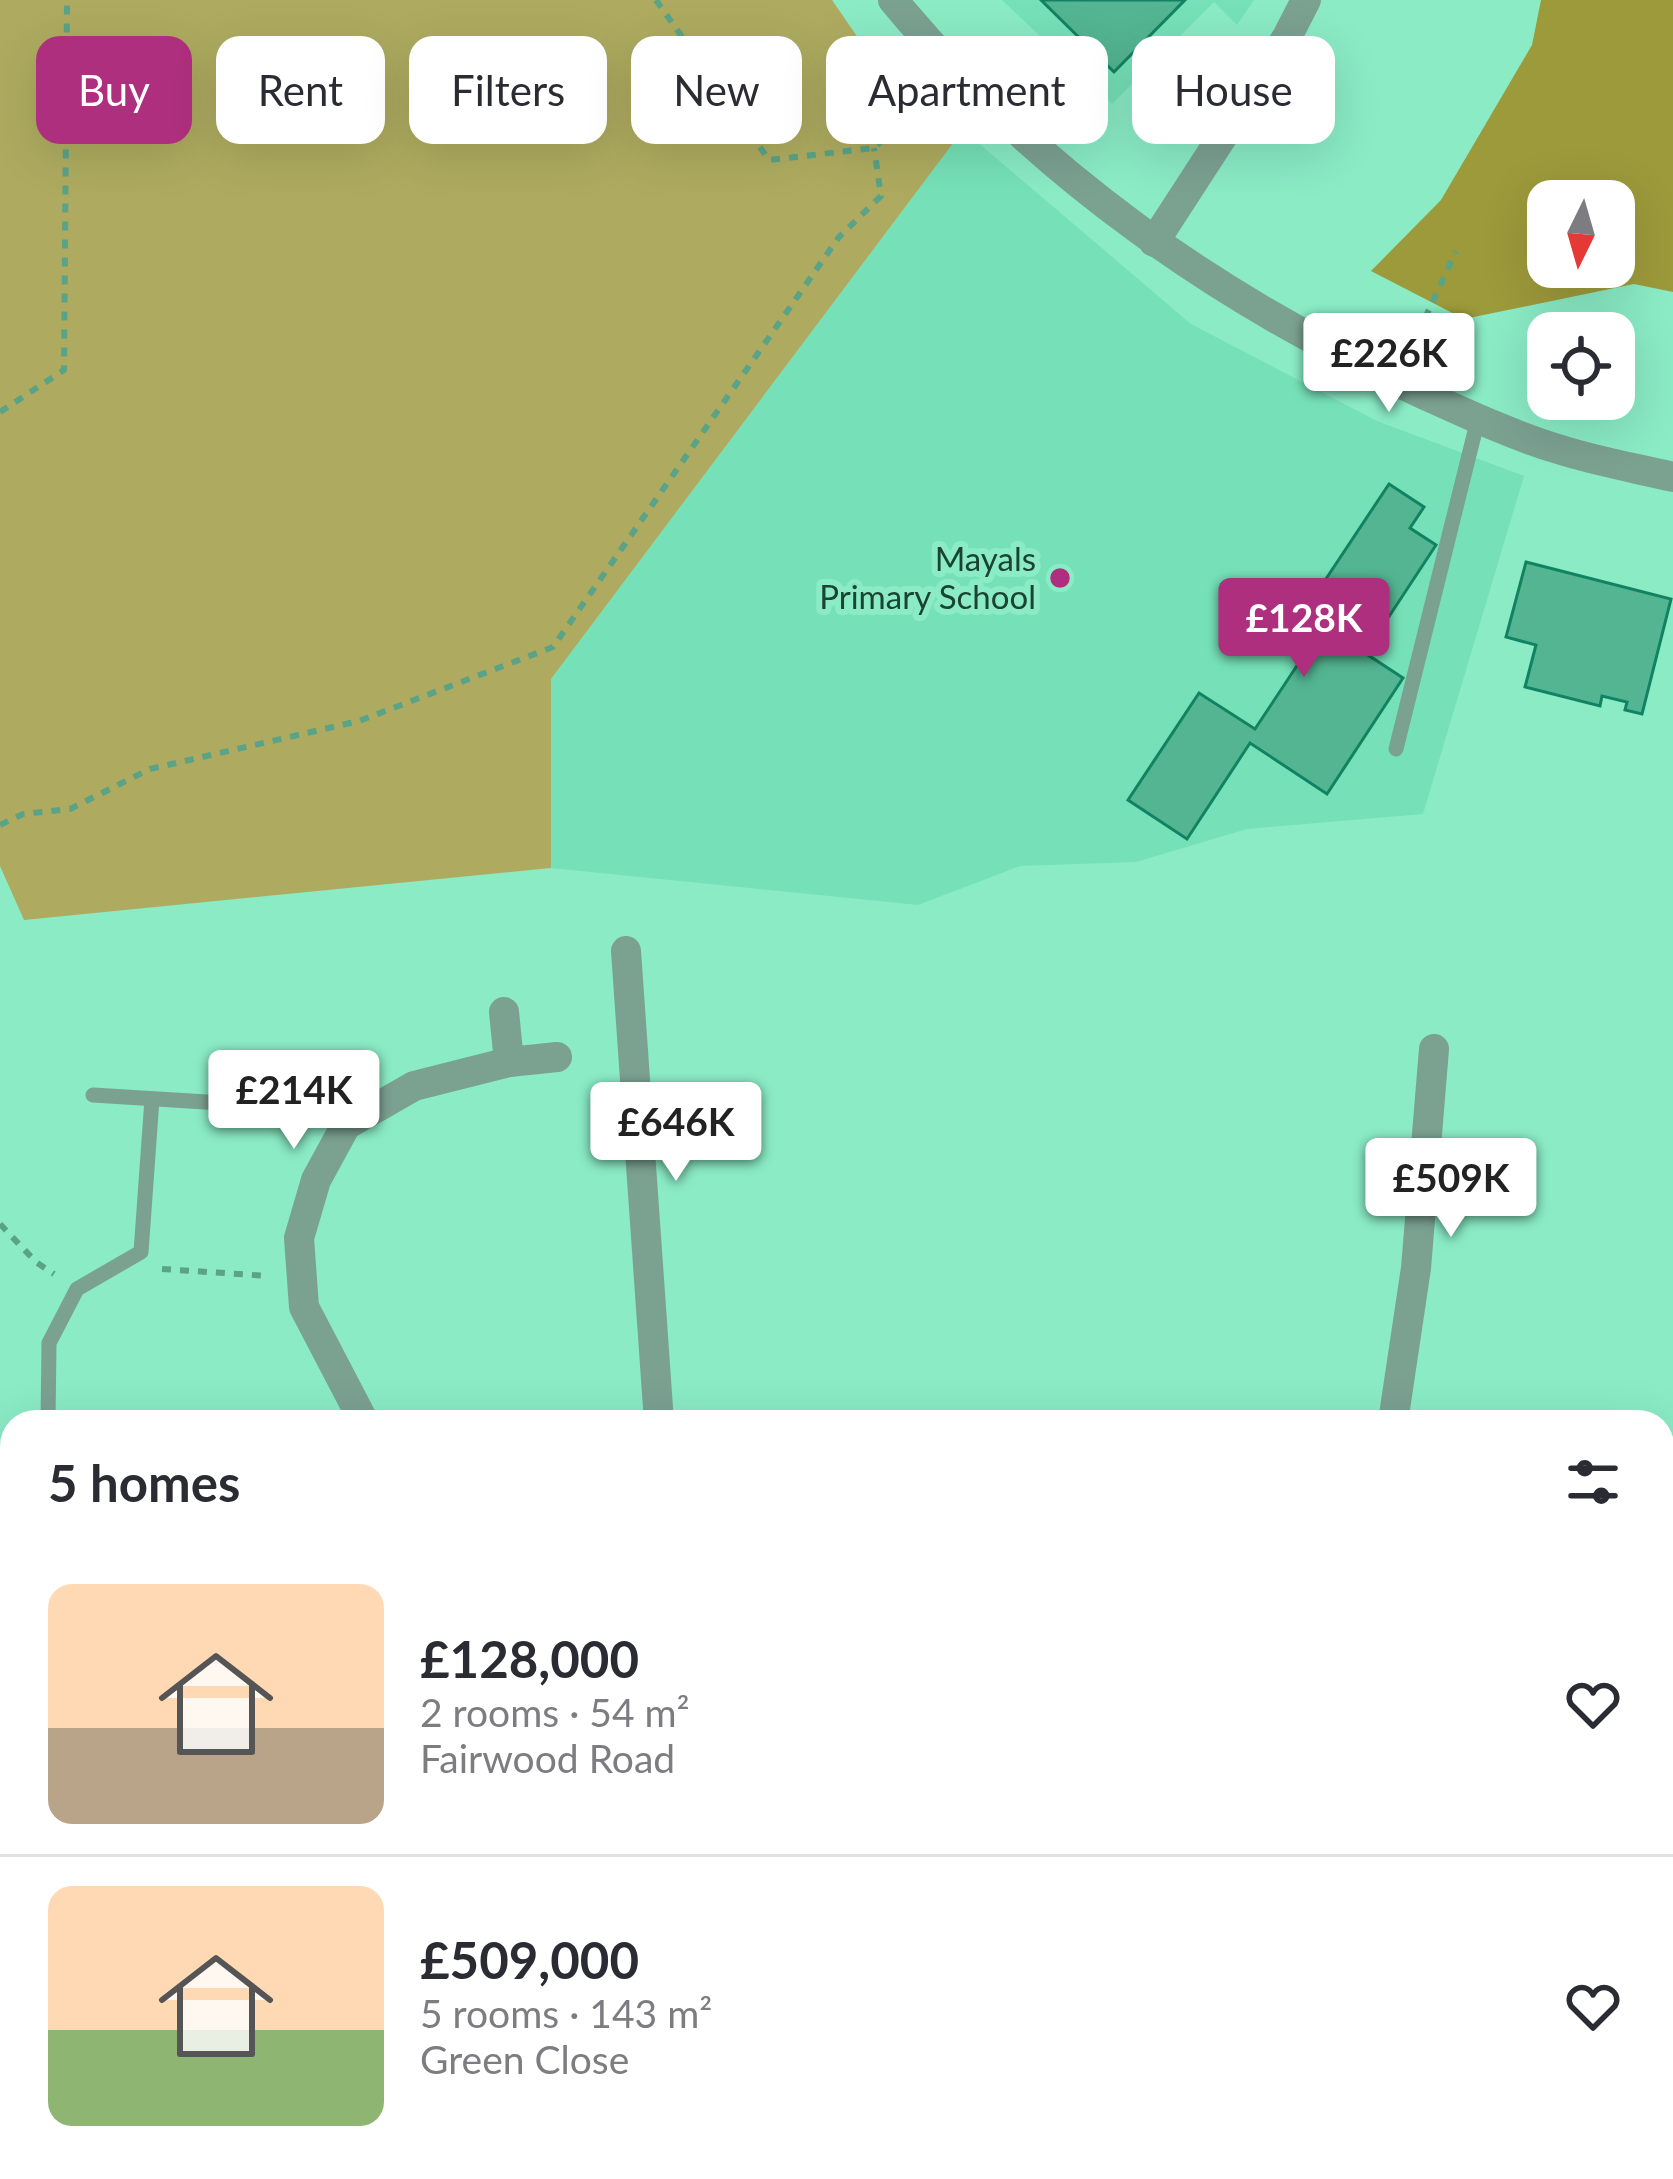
<!DOCTYPE html>
<html lang="en">
<head>
<meta charset="utf-8">
<style>
	body { margin:0; font-family:Lato,sans-serif; background:#f7f7f7; color:#2b2b33; height:100vh; display:flex; flex-direction:column; font-size:45px; white-space:nowrap }
	* { box-sizing:border-box; margin:0 }
	p { font-size:39px; color:#7c7c81 }
	.icon { flex:none; width:66px; height:66px; fill:none; stroke:currentColor; stroke-width:2; stroke-linecap:round; stroke-linejoin:round }
	.map { position:relative; flex:1; overflow:hidden }
	.details { position:absolute; left:0px; top:1410px; width:1674px; height:771px; display:flex; flex-direction:column; background:#fff; border-radius:36px 36px 0 0; box-shadow:0 12px 48px #0002 }
	.details>* { flex:none }
	.guide { position:absolute; left:36px; top:36px; width:1602px; height:108px; display:flex; gap:24px }
	.needle { width:78px; rotate:185deg }
	.fabs { position:absolute; left:1527px; top:180px; display:grid; gap:24px }
	.fabs a { display:grid; place-items:center; width:108px; height:108px; border-radius:24px; background:#fff; box-shadow:0 12px 48px #0002; font-size:60px }
	.price { position:absolute; translate:-50% -102px; padding:0 27px; border-radius:12px; background:#fff; color:#222; font-size:39px; line-height:78px; filter:drop-shadow(0 3px 6px #0008) }
	.price::after { content:''; position:absolute; left:50%; top:72px; width:36px; height:27px; margin-left:-18px; background:inherit; clip-path:polygon(0 0,100% 0,50% 100%) }
	.price.selected { background:#ad2f7e; color:#fff }
	ul { padding:0; list-style:none }
	li { display:flex; align-items:center; gap:36px; height:300px; padding:0 48px }
	li+li { border-top:3px solid #e1e1e2 }
	li span { display:grid; place-items:center; flex:none; width:336px; height:240px; border-radius:24px; color:#555 }
	li>.icon { margin-inline-start:auto }
	span .icon { width:144px; height:144px; fill:#fffc; stroke-width:1 }
	li b { font-size:51px }
	h2 { display:flex; justify-content:space-between; align-items:center; height:144px; padding:0 48px; font-size:51px }
	.pill { padding:0 42px; border-radius:24px; background:#fff; box-shadow:0 12px 48px #0002; font-size:42px; line-height:108px }
	.pill.selected { background:#ad2f7e; color:#fff }
	.map>svg:first-child { display:block }
	.built { fill:#76e1b9 }
	.green { fill:#aeab60 }
	.forest { fill:#9d9a3b; fill-rule:evenodd }
	.building { fill:#53b592; stroke:#128362; stroke-width:3 }
	.lines { fill:none; stroke-linecap:round; stroke-linejoin:round }
	.path { stroke:#5aa387; stroke-width:6; stroke-dasharray:9 9; stroke-linecap:butt }
	.service { stroke:#7ba191; stroke-width:15 }
	.minor { stroke:#7ba191; stroke-width:30 }
	.tertiary { stroke:#7ba191; stroke-width:30 }
	.secondary { stroke:#4b8770; stroke-width:30 }
	.poi-dot { fill:#ad2f7e; stroke:#8aebc5; stroke-width:4.5 }
	.labels { text-anchor:middle; stroke-width:12; stroke-linejoin:round; paint-order:stroke }
	.poi-label { font-size:33px; fill:#1a4334; stroke:#8aebc5; text-anchor:end }
</style>
</head>
<body>
<div class="map">
<svg width="1673" height="2179" viewBox="0 0 1673 2179">
	<rect width="100%" height="100%" fill="#8aebc5"/>
	<!-- built -->
	<g class="built">
		<polygon points="1002,0 1254,0 1237,25 1214,2 1112,104"/>
		<polygon points="963,130 1191,324 1377,421 1524,476 1423,814 1247,829 1136,862 1020,866 918,905 551,868 551,679"/>
	</g>
	<!-- green -->
	<g class="green">
		<polygon points="0,0 832,0 863,45 963,130 551,679 551,868 24,920 0,866"/>
		<polygon points="140,2169 915,2169 1008,2179 107,2179"/>
	</g>
	<!-- forest -->
	<g class="forest">
		<path d="M1541,0h132v292l-39,-8 -170,35 -93,-48 70,-71 91,-155zM1548,201h66v66h-66z"/>
		<polygon points="1673,2160 1673,2179 1629,2179 1616,2174 1662,2169 1662,2162"/>
	</g>
	<!-- building -->
	<g class="building">
		<polygon points="1041,0 1185,0 1114,72"/>
		<polygon points="1389,484 1424,507 1410,528 1436,545 1365,653 1403,678 1327,794 1250,743 1187,839 1128,800 1199,693 1255,729 1310,646 1290,633"/>
		<polygon points="1526,562 1671,599 1642,714 1625,710 1627,702 1602,696 1600,706 1525,687 1536,645 1506,637"/>
	</g>
	<g class="lines">
		<!-- path -->
		<g class="path">
			<polyline points="656,0 769,160 874,148 931,94"/>
			<polyline points="1410,351 1456,251"/>
			<polyline points="0,412 64,370 67,0"/>
			<polyline points="0,825 23,814 70,809 150,769 359,721 553,647 839,237 881,196 874,148"/>
			<polyline points="0,1224 36,1262 54,1274"/>
			<polyline points="162,1269 269,1276"/>
			<polyline points="1662,2150 1673,2148"/>
			<polyline points="1235,2169 1352,2173"/>
			<polyline points="1534,2172 1551,2169"/>
			<polyline points="63,2179 91,2169"/>
			<polyline points="1081,2179 1083,2169"/>
		</g>
		<!-- service -->
		<g class="service">
			<polyline points="1396,749 1478,419"/>
			<polyline points="93,1095 302,1108 346,1125"/>
			<polyline points="48,1422 49,1343 77,1289 141,1252 152,1099"/>
			<polyline points="1662,2010 1673,2045"/>
			<polyline points="1662,2096 1673,2078"/>
		</g>
		<!-- minor -->
		<g class="minor">
			<polyline points="1154,242 1287,37 1306,0"/>
			<polyline points="626,951 659,1422"/>
			<polyline points="504,1012 509,1062"/>
			<polyline points="364,1422 304,1307 299,1238 316,1180 346,1125 414,1086 509,1062 557,1057"/>
			<polyline points="1393,1422 1416,1268 1434,1049"/>
			<polyline points="0,1664 12,1665"/>
			<polyline points="1384,2169 1386,2179"/>
			<polyline points="1503,2169 1504,2179"/>
		</g>
		<!-- tertiary -->
		<path class="tertiary" d="M893,0c142,172 328,302 530,394 44,20 89,41 135,55 37,12 77,19 115,28"/>
		<!-- secondary -->
		<g class="secondary">
			<polyline points="1662,2112 1673,2110"/>
			<polyline points="0,2162 12,2158"/>
		</g>
	</g>
	<!-- markers -->
	<circle class="poi-dot" cx="1060" cy="578" r="12"/>
	<g class="labels">
		<!-- poi labels -->
		<g class="poi-label">
			<text x="1036" y="571">Mayals<tspan x="1036" dy="38">Primary School</tspan></text>
		</g>
	</g>
</svg>
<div class="fabs">
<a><svg class="needle" viewBox="-14 -14 28 28"><path d="M0-13l5 13h-10z" fill="#e53935"/><path d="M0 13l5-13h-10z" fill="#7c7c81"/></svg></a>
<a><svg class="icon" aria-label="locate" viewBox="0 0 24 24"><circle cx="12" cy="12" r="6"/><path d="M12 2v4M12 18v4M2 12h4M18 12h4"/></svg></a>
</div>
<b class="price" style="left:1389px;top:415px">£226K</b>
<b class="price selected" style="left:1304px;top:680px">£128K</b>
<b class="price" style="left:294px;top:1152px">£214K</b>
<b class="price" style="left:676px;top:1184px">£646K</b>
<b class="price" style="left:1451px;top:1240px">£509K</b>
<div class="guide">
<a class="pill selected">Buy</a>
<a class="pill">Rent</a>
<a class="pill">Filters</a>
<a class="pill">New</a>
<a class="pill">Apartment</a>
<a class="pill">House</a>
</div>
<section class="details">
<h2>5 homes<svg class="icon" aria-label="filters" viewBox="0 0 24 24"><path d="M4 7h16M4 17h16"/><circle cx="9" cy="7" r="2"/><circle cx="15" cy="17" r="2"/></svg></h2>
<ul>
<li><span style="background:linear-gradient(#ffd9b3 60%,#b9a48a 0)"><svg class="icon" aria-label="home" viewBox="0 0 24 24"><path d="M3 11l9-7 9 7M6 9v11h12V9"/></svg></span><div><b>£128,000</b><p>2 rooms · 54 m²</p><p>Fairwood Road</p></div><svg class="icon" aria-label="heart" viewBox="0 0 24 24"><path d="M12 20l-8-8c-3-5 5-10 8-4 3-6 11-1 8 4z"/></svg></li>
<li><span style="background:linear-gradient(#ffd9b3 60%,#8fb573 0)"><svg class="icon" aria-label="home" viewBox="0 0 24 24"><path d="M3 11l9-7 9 7M6 9v11h12V9"/></svg></span><div><b>£509,000</b><p>5 rooms · 143 m²</p><p>Green Close</p></div><svg class="icon" aria-label="heart" viewBox="0 0 24 24"><path d="M12 20l-8-8c-3-5 5-10 8-4 3-6 11-1 8 4z"/></svg></li>
</ul>
</section>
</div>
</body>
</html>
